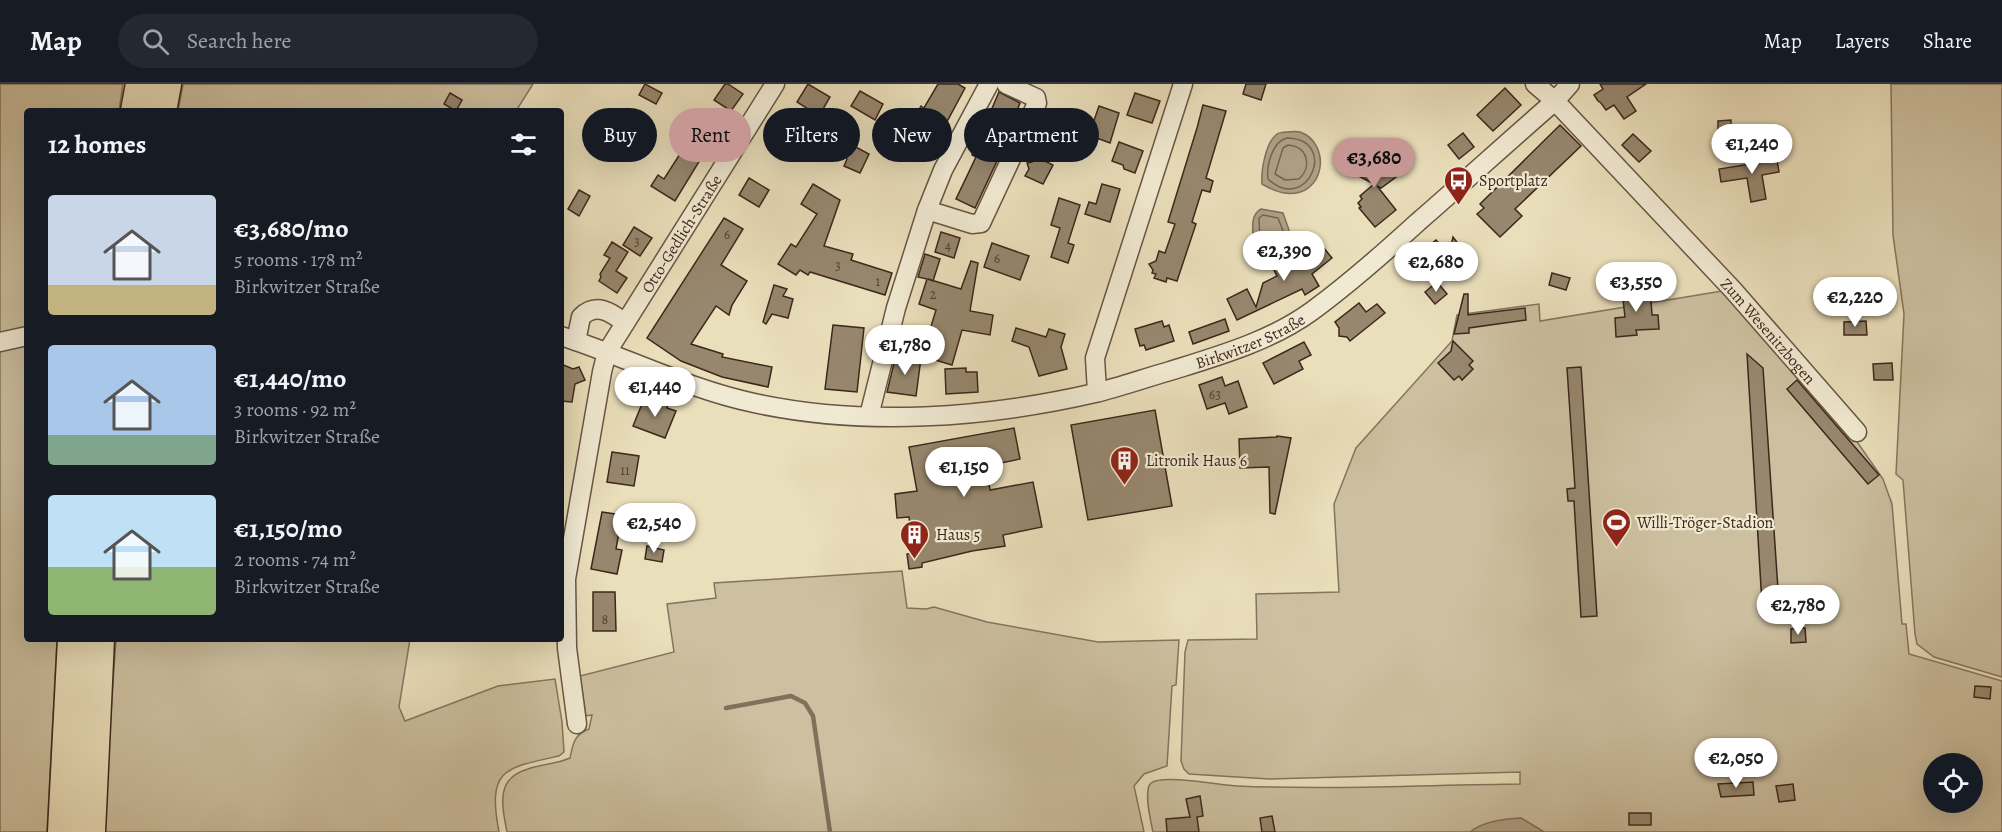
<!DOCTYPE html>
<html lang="en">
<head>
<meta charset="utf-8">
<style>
	body { margin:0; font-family:Alegreya,serif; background:#242831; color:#f1f3f6; height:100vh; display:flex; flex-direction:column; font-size:22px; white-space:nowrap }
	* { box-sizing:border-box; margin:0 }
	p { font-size:20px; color:#9ea1a6 }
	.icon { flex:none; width:33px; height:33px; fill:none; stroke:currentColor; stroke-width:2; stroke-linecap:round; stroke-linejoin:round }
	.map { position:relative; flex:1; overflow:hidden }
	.details { position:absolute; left:24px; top:24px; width:540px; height:534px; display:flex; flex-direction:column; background:#171b24; border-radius:6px; box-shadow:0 6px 24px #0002 }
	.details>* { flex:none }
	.guide { position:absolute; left:582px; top:24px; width:570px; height:54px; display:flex; gap:12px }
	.buttons { position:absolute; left:1923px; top:669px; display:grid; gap:12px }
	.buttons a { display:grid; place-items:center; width:60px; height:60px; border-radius:50%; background:#171b24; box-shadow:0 6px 24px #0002; font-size:30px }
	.price { position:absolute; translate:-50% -51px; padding:0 14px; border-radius:21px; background:#fff; color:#222; font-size:20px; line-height:39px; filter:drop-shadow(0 2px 3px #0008) }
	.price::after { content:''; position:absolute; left:50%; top:36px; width:18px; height:14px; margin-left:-9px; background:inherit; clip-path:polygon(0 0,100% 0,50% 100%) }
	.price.current { background:#c59692; color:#111 }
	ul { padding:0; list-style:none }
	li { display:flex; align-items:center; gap:18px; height:150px; padding:0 24px }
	li span { display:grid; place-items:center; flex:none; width:168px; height:120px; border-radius:6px; color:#555 }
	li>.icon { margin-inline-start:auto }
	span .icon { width:72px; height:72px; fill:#fffc; stroke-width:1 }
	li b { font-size:26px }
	h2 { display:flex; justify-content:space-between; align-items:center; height:72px; padding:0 24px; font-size:26px }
	.pill { padding:0 21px; border-radius:27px; background:#171b24; box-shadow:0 6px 24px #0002; font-size:21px; line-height:54px }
	.pill.current { background:#c59692; color:#111 }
	header { display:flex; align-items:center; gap:36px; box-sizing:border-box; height:84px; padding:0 30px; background:#171b24; border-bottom:2px solid #363941 }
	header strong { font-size:28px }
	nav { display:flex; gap:33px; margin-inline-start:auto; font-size:21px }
	.search { width:420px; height:54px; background:#242831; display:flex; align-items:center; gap:15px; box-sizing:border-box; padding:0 21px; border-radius:33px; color:#9ea1a6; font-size:22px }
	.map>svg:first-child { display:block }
	.green { fill:#cdc0a0; stroke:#85745e; stroke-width:1.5; fill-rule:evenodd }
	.water { fill:#afa085; stroke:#81705b; stroke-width:1.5 }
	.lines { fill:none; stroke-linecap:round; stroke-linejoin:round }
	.shore { stroke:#766450; stroke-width:1.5 }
	.stream { stroke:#81705b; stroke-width:4.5 }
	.building { fill:#97876e; stroke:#3d271b; stroke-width:1.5 }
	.minor-casing { stroke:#685543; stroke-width:21 }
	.trunk-casing { stroke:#3d271b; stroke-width:33 }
	.minor { stroke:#f1ead3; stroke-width:18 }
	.trunk { stroke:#eadfbb; stroke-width:30 }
	.labels { text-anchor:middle; stroke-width:4.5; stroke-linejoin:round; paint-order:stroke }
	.number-label { font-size:14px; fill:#543f30 }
	.poi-label { font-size:16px; fill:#3d271b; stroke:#f1ead3; text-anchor:start }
	.street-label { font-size:16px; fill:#3d271b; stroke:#f1ead3 }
</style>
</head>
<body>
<header>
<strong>Map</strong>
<div class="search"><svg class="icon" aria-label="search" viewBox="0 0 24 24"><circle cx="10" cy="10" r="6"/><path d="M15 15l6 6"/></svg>Search here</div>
<nav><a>Map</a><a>Layers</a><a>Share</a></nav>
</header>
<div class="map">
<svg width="2002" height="748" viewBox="0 0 2002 748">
	<rect width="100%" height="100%" fill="#eadfbb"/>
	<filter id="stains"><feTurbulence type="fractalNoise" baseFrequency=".00333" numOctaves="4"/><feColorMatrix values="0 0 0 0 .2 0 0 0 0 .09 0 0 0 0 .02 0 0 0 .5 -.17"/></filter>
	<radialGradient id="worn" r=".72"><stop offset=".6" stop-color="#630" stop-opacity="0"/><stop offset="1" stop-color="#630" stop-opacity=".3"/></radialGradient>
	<!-- green -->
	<g class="green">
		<polygon points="0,0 123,0 119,27 27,27 27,244 0,250"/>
		<polygon points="183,0 533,0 516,27 178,27"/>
		<polygon points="1891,0 2002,0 2002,593 1934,573 1917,560 1915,550 1903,396 1896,390 1904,230 1893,151"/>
		<path d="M1722,207l131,145 30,43 9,25 10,120h4l3,30 93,27v151h-458l-23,-14 -51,14h-317c-2,-10 -10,-42 -2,-49 12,-9 68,2 86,3 94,4 189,-1 283,-2v-12l-251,7 -80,-5 -5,-5 -3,-8 4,-109 3,-12 69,-1 -1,-45 83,-2 -5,-88 22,-56 96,-107 5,-26 82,-11 1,17zM1934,680h38v38h-38z"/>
		<polygon points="27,259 27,555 57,555 47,748 0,748 0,266"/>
		<path d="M902,487l5,37 19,1 8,-2 53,15 111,20 81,-2 -3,45 -4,1 -5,80 -23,8 -10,12 10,46h-637c-5,-26 -12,-54 21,-63 14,-5 29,-5 42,-11 3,-15 4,-23 19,-29l3,-14 -6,1 -6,-40 94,-24 -7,-48 49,-6 -2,-15z"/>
		<path d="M116,555h294l-11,68 6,14 93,-35 57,-7 7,43 2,30 -5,4c-55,12 -72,13 -60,76h-394l2,-60z"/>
	</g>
	<!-- water -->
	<g class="water">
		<path d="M1286,48c4,0 10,-1 14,0 32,11 26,67 -16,61 -7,-1 -15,-5 -22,-9 -1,-12 3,-41 15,-50 1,-1 7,-2 9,-2z"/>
		<path d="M1261,125l22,4 6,17 -3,20 -19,7 -13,-9c0,-13 -6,-32 7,-39z"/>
		<path d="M1521,734l23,14h-74c14,-11 34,-13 51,-14z"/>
	</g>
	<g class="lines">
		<!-- shore -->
		<g class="shore">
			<path d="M1287,54c53,1 20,78 -19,41 -2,-14 5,-38 19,-41z"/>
			<path d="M1288,61c19,1 25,21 11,34l-14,1 -10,-6 8,-26z"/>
			<polygon points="1263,131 1278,134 1283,147 1281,161 1269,166 1260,159 1259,134"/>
		</g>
		<!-- stream -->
		<polyline class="stream" points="726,624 791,612 805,619 813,632 830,748"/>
	</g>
	<!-- building -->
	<g class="building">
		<polygon points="645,0 662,9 656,20 639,11"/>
		<polygon points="725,0 728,0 743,10 731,27 714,16"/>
		<polygon points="808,0 830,13 819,32 797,18"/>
		<polygon points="938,0 958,0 965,4 935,60 908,45 921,22 924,24"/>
		<polygon points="1246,0 1266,0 1261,16 1243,10"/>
		<polygon points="1600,0 1646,0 1627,13 1636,27 1624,35 1614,21 1606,26 1601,19 1598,17 1594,11 1603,5"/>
		<polygon points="1505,4 1521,21 1493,47 1477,31"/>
		<polygon points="860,7 883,20 875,36 851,22"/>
		<polygon points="999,8 1020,19 1016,29 1019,30 975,124 956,115 976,73 972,71"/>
		<polygon points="450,9 462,16 456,27 444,20"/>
		<polygon points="1135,9 1160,17 1152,39 1127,31"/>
		<polygon points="1203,21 1226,27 1206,94 1213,97 1210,108 1202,106 1192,138 1196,140 1177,197 1167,194 1166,198 1154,194 1156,190 1152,189 1153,186 1149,180 1156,177 1159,167 1165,169 1175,140 1168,138 1197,44"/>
		<polygon points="1099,22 1119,29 1110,59 1089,51"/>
		<polygon points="1046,28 1064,36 1055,54 1038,46"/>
		<polygon points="1731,36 1731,53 1718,54 1718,37"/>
		<polygon points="783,40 798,49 788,68 772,58"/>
		<polygon points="1560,41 1581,62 1515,125 1522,132 1500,153 1477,130 1484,124 1480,120"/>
		<polygon points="694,48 711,58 675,117 651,102 658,91 664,95"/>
		<polygon points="1463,49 1474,63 1459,75 1448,61"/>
		<polygon points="1633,50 1651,67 1639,78 1622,61"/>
		<polygon points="1119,58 1143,67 1135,89 1124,85 1123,81 1112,77"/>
		<polygon points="852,61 869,70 860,89 844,82 847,75 846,74"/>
		<polygon points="1362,62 1380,86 1387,81 1396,93 1381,104 1377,102 1396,126 1375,143 1359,124 1361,123 1358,119 1362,115 1360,112 1374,100 1355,90"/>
		<polygon points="1776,70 1779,88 1762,91 1766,115 1751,118 1747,94 1721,98 1719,85 1763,78 1762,73"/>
		<polygon points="1035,72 1053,81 1043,100 1025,92 1029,85 1027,79 1032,78"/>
		<polygon points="749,94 769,106 759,123 739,111"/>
		<polygon points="813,100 840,116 824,162 853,170 851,176 892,189 885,211 810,188 808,191 800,186 796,191 778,180 791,160 796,163 817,130 801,120"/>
		<polygon points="1102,100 1120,105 1110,138 1085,130 1089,118 1096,120"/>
		<polygon points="579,106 590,112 579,132 568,125"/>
		<polygon points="1059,114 1080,121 1068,159 1074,161 1068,179 1051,173 1060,144 1051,141"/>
		<polygon points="724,134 743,145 721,181 747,197 732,221 729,231 716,222 691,260 723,270 722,273 772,283 768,303 722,293 681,277 647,254"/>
		<polygon points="634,143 652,154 640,172 623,161"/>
		<polygon points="941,148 960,154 954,174 935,168"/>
		<polygon points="1453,153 1468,173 1441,195 1420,169 1436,156 1449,171"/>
		<polygon points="1318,157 1332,174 1312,190 1319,202 1305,211 1302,205 1237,236 1227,215 1247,205 1256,223 1263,199 1277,192 1273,184 1287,177 1289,181"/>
		<polygon points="612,158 628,168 616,187 627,194 617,209 599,197 601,193 600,190 610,174 604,171"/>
		<polygon points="992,159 1029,172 1020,196 984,183"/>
		<polygon points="925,170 940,175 933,197 928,195 961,205 971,177 978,179 970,227 993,231 990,251 962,246 952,281 922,272 936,226 919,220 927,195 918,193"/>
		<polygon points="1552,189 1570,194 1566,206 1549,201"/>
		<polygon points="1437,198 1447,210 1435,220 1425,208"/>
		<polygon points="774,201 787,205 783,212 793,215 788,234 772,230 766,240 763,238"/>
		<polygon points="1650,203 1652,231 1658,231 1659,245 1636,246 1637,251 1616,253 1615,234 1625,233 1622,206"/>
		<polygon points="1464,210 1468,210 1468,231 1525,224 1526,236 1469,244 1469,249 1454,250"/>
		<polygon points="1359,219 1366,228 1377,220 1385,229 1350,257 1347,253 1339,252 1339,244 1335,238"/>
		<polygon points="1225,235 1229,247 1193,260 1189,248"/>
		<polygon points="1162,237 1164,243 1169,241 1174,257 1146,266 1144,261 1140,262 1135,245"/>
		<polygon points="1866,237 1867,251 1844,251 1844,238"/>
		<polygon points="833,241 864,244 857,308 825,305"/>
		<polygon points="1016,244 1046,253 1049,245 1065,250 1061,263 1067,285 1039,292 1029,263 1012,257"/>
		<polygon points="1453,257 1473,277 1469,281 1473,285 1462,296 1459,292 1454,296 1438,279 1451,267"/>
		<polygon points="1304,258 1311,271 1299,277 1303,285 1274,300 1263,279"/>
		<polygon points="1747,270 1763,284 1779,520 1762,520"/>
		<polygon points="896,271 921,274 916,312 887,308"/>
		<polygon points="1892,279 1893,296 1874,296 1873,280"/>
		<polygon points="561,280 573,285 579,283 585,296 575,300 572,318 561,317"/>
		<polygon points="1581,283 1597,532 1581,533 1574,417 1568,417 1567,405 1575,404 1567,284"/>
		<polygon points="966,284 966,288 977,288 978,308 946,310 945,285"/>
		<polygon points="1222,293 1225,302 1238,297 1247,323 1229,330 1225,319 1207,325 1199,301"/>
		<polygon points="1797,296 1879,391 1868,400 1787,305"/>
		<polygon points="644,315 652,318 653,315 668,320 667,324 676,327 665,354 633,342"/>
		<polygon points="1155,326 1172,422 1088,436 1071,341"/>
		<polygon points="1014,344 1020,375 986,382 990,406 1033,398 1042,443 1003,451 1005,462 972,467 922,479 922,483 909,485 907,470 913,469 909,433 897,434 895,410 917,407 909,363"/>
		<polygon points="1277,352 1291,354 1275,430 1270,429 1269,383 1240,384 1239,355 1277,353"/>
		<polygon points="612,368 639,372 634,402 607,398"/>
		<polygon points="602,428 622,431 616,465 622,466 617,490 591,485"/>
		<polygon points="647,462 664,466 662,478 645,475"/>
		<polygon points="593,508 615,508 616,547 593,547"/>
		<polygon points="1805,544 1806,558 1791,559 1791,545"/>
		<polygon points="1975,602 1991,603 1990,615 1974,613"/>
		<polygon points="1753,698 1754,711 1721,713 1718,700"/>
		<polygon points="1793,700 1795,716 1779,718 1776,702"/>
		<polygon points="1200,712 1203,732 1197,733 1199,748 1167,748 1166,735 1190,733 1186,715"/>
		<rect x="1629" y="729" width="22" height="12"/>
		<polygon points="1272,732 1275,748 1262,748 1260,734"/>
	</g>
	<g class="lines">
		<defs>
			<g id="minor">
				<path id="s1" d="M1535,0l20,17 178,189 124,142"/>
				<polyline points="927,126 972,140 981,139 1037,19 1036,14 1006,0"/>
				<path id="s2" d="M561,252c65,21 127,53 193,67 111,24 232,15 341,-10 25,-6 50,-15 75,-22 48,-15 101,-30 142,-60 37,-27 72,-58 106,-89 46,-40 91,-81 137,-121l15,-17"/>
				<path d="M576,257l5,-24c15,-15 30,-5 44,6"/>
				<polyline points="0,258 27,252"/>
				<polyline points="1097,308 1095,274 1183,0"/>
				<polyline points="869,332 896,224 927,126 943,86 989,0"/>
				<path id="s3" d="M577,640l-10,-76 -1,-69 36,-207 5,-20 168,-268"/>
			</g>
			<g id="trunk">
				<polyline points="136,27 141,0"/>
				<polyline points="161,27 166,0"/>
				<polyline points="63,748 73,555"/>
				<polyline points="90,748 99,555"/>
			</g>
		</defs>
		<!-- minor casing -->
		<use href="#minor" class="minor-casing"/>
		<!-- trunk casing -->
		<use href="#trunk" class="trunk-casing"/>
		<!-- minor -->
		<use href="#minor" class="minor"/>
		<!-- trunk -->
		<use href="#trunk" class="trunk"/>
	</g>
	<!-- icons -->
	<defs>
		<symbol id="bus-pin" viewBox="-11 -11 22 30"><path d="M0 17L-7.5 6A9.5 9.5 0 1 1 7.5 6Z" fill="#8f2418" stroke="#f1ead3"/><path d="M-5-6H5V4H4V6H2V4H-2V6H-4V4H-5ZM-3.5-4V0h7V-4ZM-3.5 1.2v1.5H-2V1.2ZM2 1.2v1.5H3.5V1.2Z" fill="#fff"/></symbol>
		<symbol id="building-pin" viewBox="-11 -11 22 30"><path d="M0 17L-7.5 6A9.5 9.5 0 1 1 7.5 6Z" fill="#8f2418" stroke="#f1ead3"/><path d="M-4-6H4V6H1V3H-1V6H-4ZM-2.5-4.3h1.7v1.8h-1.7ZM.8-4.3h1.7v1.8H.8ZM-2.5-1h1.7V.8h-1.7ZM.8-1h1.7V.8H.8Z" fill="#fff"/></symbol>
		<symbol id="stadium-pin" viewBox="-11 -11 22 30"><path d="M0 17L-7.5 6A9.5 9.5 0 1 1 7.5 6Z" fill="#8f2418" stroke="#f1ead3"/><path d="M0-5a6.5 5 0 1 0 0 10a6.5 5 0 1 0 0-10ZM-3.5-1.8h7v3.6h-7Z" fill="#fff"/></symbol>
	</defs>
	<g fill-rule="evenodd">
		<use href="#bus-pin" x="1442" y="80" width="33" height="45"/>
		<use href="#building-pin" x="1108" y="360" width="33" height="45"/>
		<use href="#stadium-pin" x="1600" y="422" width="33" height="45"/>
		<use href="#building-pin" x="898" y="434" width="33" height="45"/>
	</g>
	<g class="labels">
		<!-- number labels -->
		<g class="number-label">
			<text x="727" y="155">6</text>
			<text x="637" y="162">3</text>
			<text x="948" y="166">4</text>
			<text x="997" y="179">6</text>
			<text x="838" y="186">3</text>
			<text x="878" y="202">1</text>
			<text x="933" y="215">2</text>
			<text x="1215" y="315">63</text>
			<text x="625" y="391">11</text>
			<text x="605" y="540">8</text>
		</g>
		<!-- poi labels -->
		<g class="poi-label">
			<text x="1479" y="102">Sportplatz</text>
			<text x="1146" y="382">Litronik Haus 6</text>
			<text x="1637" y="444">Willi-Tröger-Stadion</text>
			<text x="936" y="456">Haus 5</text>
		</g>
		<!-- street labels -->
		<g class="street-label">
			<text dy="6" stroke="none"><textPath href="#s3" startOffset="516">Otto-Gedlich-Straße</textPath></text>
			<text dy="6" stroke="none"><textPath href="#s1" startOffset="340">Zum Wesenitzbogen</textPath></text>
			<text dy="6" stroke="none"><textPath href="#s2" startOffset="712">Birkwitzer Straße</textPath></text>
		</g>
	</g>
	<rect width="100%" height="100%" filter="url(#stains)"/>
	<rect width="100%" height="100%" fill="url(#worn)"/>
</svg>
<div class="buttons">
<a><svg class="icon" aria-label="locate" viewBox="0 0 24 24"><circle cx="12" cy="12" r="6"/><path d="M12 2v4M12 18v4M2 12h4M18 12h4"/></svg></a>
</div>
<b class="price" style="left:1752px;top:91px">€1,240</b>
<b class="price current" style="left:1374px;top:105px">€3,680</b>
<b class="price" style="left:1284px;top:198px">€2,390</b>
<b class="price" style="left:1436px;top:209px">€2,680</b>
<b class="price" style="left:1636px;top:229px">€3,550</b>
<b class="price" style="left:1855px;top:244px">€2,220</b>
<b class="price" style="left:905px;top:292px">€1,780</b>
<b class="price" style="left:655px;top:334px">€1,440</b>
<b class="price" style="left:964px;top:414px">€1,150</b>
<b class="price" style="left:654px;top:470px">€2,540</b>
<b class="price" style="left:1798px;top:552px">€2,780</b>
<b class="price" style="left:1736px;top:705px">€2,050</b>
<div class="guide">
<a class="pill">Buy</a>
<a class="pill current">Rent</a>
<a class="pill">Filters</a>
<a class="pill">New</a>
<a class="pill">Apartment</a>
</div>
<section class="details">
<h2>12 homes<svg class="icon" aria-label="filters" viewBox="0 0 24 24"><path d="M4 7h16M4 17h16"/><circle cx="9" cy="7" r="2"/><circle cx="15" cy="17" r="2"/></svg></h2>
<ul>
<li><span style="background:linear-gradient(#c9d6e8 75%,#c2b280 0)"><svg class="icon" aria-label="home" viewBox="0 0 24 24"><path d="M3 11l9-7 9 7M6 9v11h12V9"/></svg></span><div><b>€3,680/mo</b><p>5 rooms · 178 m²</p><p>Birkwitzer Straße</p></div></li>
<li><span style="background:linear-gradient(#a9c7e8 75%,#7fa58c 0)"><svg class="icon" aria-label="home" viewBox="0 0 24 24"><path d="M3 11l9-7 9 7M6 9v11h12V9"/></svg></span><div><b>€1,440/mo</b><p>3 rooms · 92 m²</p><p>Birkwitzer Straße</p></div></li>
<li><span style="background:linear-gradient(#bfe0f5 60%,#8fb573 0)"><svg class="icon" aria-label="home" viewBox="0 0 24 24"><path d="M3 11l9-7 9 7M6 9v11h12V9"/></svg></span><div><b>€1,150/mo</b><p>2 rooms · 74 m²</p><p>Birkwitzer Straße</p></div></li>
</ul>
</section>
</div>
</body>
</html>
